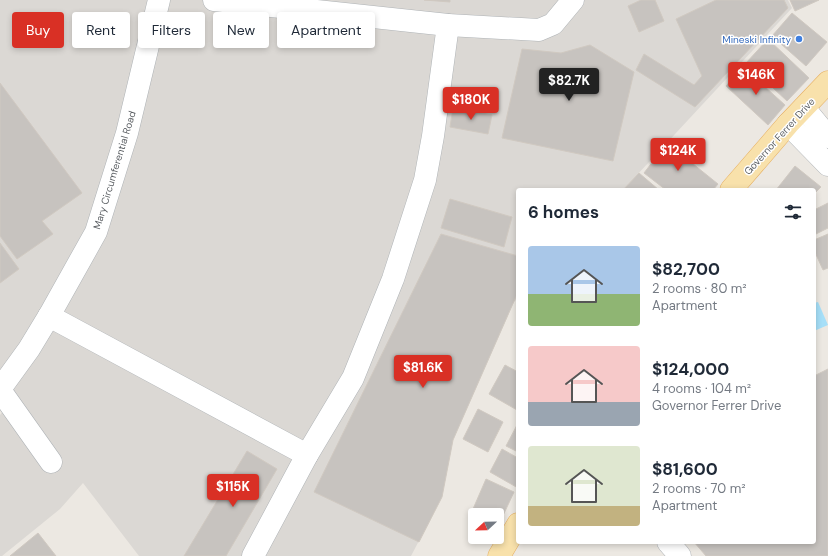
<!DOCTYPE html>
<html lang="en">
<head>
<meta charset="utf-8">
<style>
	body { margin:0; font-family:"DM Sans",sans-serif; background:#f2f2f3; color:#1f2937; height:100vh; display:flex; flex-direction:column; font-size:15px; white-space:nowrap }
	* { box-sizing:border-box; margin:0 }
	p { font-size:13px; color:#747a83 }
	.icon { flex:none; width:22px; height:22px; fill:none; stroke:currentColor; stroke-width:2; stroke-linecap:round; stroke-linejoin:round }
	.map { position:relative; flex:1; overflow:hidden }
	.details { position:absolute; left:516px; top:188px; width:300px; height:356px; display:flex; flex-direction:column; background:#fff; border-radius:4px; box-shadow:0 2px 6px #0003 }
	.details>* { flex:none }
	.hud { position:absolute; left:12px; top:12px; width:380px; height:36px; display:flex; gap:8px }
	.needle { width:26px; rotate:248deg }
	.tools { position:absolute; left:468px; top:508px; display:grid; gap:8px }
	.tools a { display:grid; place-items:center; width:36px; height:36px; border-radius:4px; background:#fff; box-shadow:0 2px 6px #0003; font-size:20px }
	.price { position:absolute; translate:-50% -34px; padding:0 9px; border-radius:4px; background:#d93025; color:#fff; font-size:13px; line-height:26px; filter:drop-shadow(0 1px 2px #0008) }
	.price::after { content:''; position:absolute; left:50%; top:24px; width:12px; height:9px; margin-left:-6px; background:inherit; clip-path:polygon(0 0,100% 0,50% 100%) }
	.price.selected { background:#222; color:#fff }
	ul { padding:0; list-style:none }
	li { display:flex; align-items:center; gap:12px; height:100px; padding:0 12px }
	li span { display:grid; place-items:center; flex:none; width:112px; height:80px; border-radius:4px; color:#555 }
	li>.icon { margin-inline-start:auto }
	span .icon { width:48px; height:48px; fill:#fffc; stroke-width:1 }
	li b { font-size:17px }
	h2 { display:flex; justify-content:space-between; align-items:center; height:48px; padding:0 12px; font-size:17px }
	.pill { padding:0 14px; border-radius:4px; background:#fff; box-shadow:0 2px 6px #0003; font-size:14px; line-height:36px }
	.pill.selected { background:#d93025; color:#fff }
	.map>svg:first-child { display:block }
	.industrial { fill:#dbd8d4 }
	.water { fill:#a6dff8 }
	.building { fill:#c7c3bf; stroke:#d0c9c1 }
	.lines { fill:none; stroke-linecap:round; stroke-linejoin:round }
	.minor-casing { stroke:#afb3b6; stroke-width:23 }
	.major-casing { stroke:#e6af61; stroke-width:23 }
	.minor { stroke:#fff; stroke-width:22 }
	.major { stroke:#f8e1ab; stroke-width:22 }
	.shop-dot { fill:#3f7fe0; stroke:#fff; stroke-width:1.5 }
	.labels { text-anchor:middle; stroke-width:3; stroke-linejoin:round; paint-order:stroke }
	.shop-label { font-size:10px; fill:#366cbe; stroke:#fff; text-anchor:end }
	.street-label { font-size:10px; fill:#5a5e62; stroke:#fff }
</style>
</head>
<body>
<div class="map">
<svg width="828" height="556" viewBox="0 0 828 556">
	<rect width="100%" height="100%" fill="#ece8e2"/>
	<!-- industrial -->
	<polygon class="industrial" points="0,0 788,0 792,8 623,190 518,190 518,298 514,302 453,440 442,497 411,556 139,556 83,483 60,509 2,556 0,556 0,415 17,395 0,373"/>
	<!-- water -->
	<polygon class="water" points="818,302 828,325 814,331 814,303"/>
	<!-- building -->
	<g class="building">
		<polygon points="424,0 450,0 450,2"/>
		<polygon points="641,0 655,0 664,21 639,32 628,6"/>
		<polygon points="716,0 784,0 788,8 695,107 636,70 644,54 694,85 702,76 676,19"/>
		<polygon points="790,0 819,0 795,11"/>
		<polygon points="792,13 827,42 806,66 772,36"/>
		<polygon points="768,39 809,78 787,101 746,63"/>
		<polygon points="590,45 634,72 613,161 502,138 522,49 561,53"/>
		<polygon points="743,67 785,105 768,125 726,86"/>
		<polygon points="0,83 82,193 42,221 53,234 17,259 0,236"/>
		<polygon points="453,108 492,115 488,134 450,127"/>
		<polygon points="667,143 718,184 713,190 666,190 644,173"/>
		<polygon points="795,166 821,187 814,194 814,190 776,190"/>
		<polygon points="639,173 659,190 623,190"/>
		<polygon points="450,199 512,217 504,247 441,228"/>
		<polygon points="828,203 828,228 816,234 814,231 814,210"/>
		<polygon points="441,234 518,256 518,292 453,440 442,497 419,542 314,492"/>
		<polygon points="828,234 828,268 823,270 814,250 814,240"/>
		<polygon points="0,243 19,269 0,283"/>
		<polygon points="505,365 518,372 517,410 489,394"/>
		<polygon points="828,369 828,556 706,556 694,542 814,542 814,376"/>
		<polygon points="478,409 503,422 488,452 463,439"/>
		<polygon points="517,425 518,426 518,452 506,446"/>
		<polygon points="502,449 518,458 518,488 490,472"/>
		<polygon points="247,451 277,469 226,556 184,556"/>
		<polygon points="486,479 514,492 500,522 497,520 497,515 485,515 473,509"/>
		<polygon points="38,533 56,556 10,556"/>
	</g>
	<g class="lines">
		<defs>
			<g id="minor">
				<polyline points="214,0 448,25 539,30 553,24 573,0"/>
				<polyline points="804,108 828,137"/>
				<polyline points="788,124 828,165"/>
				<polyline points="49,316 307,455"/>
				<polyline points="0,389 29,349 49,316 96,232 127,133 159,0"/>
				<polyline points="0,390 51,462"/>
				<polyline points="668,542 680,556"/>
				<polyline points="253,556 307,455 353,378 393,279 425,180 433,136 448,25"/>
			</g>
			<g id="major">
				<polyline points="731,190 788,124 828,82"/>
				<polyline points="499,556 518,524"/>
			</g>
		</defs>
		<!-- minor casing -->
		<use href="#minor" class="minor-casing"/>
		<!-- major casing -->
		<use href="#major" class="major-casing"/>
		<!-- minor -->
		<use href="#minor" class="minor"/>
		<!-- major -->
		<use href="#major" class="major"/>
	</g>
	<!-- markers -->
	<circle class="shop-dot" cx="799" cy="39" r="4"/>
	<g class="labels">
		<!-- shop labels -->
		<g class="shop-label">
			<text x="791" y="43">Mineski Infinity</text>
		</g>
		<!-- street labels -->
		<g class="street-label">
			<text transform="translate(779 136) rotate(-48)" y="4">Governor Ferrer Drive</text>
			<text transform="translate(114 170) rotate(-73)" y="4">Mary Circumferential Road</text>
		</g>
	</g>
</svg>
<div class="tools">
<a><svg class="needle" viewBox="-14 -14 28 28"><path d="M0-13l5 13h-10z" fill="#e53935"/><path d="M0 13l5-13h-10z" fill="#747a83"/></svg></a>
</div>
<b class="price" style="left:756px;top:96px">$146K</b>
<b class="price selected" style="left:569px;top:102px">$82.7K</b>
<b class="price" style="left:471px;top:121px">$180K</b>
<b class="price" style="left:678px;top:172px">$124K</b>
<b class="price" style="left:423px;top:389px">$81.6K</b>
<b class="price" style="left:233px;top:508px">$115K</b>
<div class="hud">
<a class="pill selected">Buy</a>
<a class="pill">Rent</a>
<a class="pill">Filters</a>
<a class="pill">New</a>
<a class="pill">Apartment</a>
</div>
<section class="details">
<h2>6 homes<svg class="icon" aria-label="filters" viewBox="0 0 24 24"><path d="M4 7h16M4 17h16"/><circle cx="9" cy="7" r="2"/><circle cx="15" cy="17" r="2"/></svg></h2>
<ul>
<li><span style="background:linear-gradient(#a9c7e8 60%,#8fb573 0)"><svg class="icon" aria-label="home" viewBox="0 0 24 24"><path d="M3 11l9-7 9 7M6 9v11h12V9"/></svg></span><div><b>$82,700</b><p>2 rooms · 80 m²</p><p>Apartment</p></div></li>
<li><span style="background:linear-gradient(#f6c9c9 70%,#9aa5b1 0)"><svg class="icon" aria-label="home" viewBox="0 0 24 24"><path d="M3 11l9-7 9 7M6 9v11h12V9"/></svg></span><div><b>$124,000</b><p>4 rooms · 104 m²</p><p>Governor Ferrer Drive</p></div></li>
<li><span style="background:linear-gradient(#dfe7d0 75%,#c2b280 0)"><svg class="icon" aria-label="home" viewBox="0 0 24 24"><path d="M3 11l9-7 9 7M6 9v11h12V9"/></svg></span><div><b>$81,600</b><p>2 rooms · 70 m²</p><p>Apartment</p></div></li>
</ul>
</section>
</div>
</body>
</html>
